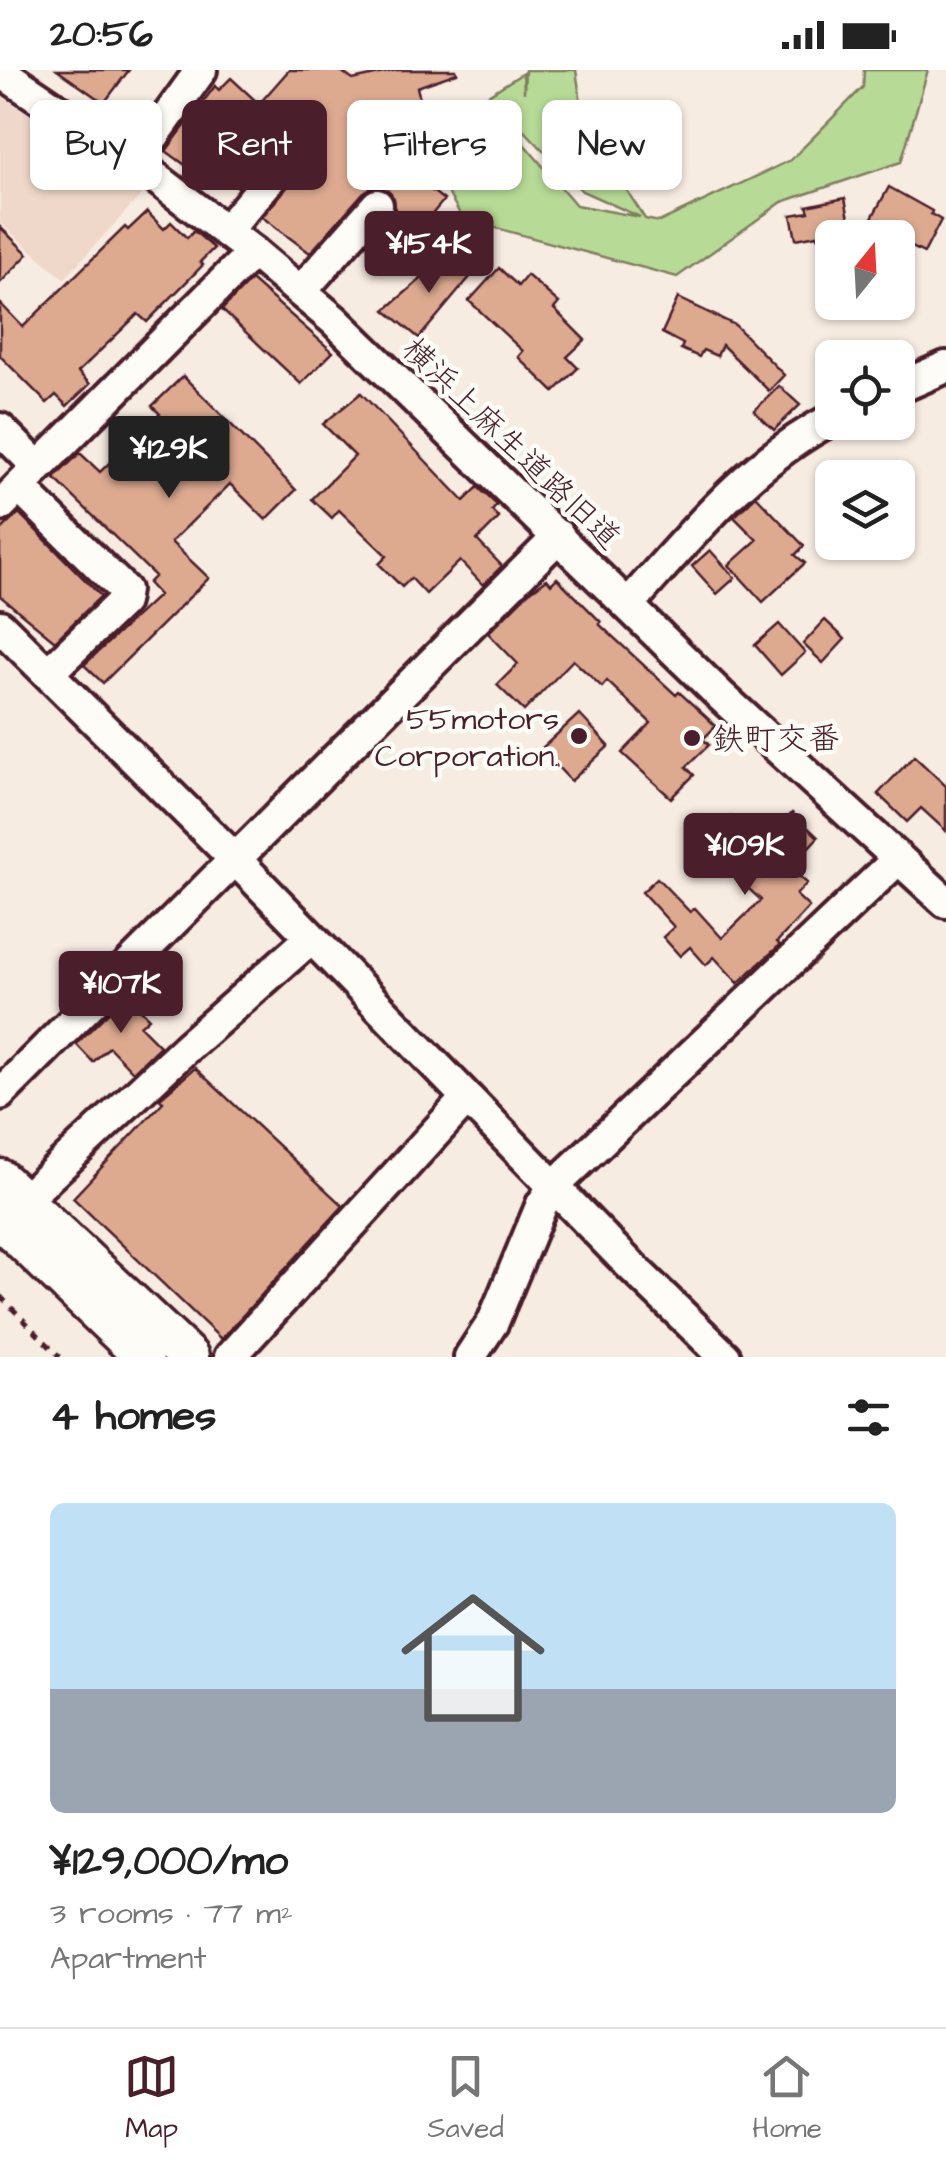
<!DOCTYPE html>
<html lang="en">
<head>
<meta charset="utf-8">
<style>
	body { margin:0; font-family:"Architects Daughter","Klee One",sans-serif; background:#f6f6f6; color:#222; height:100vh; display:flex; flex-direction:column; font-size:38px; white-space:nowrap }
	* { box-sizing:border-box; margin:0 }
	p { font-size:32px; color:#767676 }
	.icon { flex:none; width:55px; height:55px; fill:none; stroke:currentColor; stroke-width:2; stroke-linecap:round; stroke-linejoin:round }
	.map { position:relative; height:1287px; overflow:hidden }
	.side { display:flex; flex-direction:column; background:#fff; flex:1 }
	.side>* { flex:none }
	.hud { position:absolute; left:30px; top:30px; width:888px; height:90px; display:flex; gap:20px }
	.needle { width:65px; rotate:18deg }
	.tools { position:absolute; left:815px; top:150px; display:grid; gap:20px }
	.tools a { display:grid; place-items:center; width:100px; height:100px; border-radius:15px; background:#fff; box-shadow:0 2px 8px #0004; font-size:50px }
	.price { position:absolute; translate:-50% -85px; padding:0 22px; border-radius:10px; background:#4a1f2b; color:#fff; font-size:32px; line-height:65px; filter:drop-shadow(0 2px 5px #0008) }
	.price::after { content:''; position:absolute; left:50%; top:60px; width:30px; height:22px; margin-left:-15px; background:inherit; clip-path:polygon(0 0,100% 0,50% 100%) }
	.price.current { background:#222; color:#fff }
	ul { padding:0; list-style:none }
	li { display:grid; align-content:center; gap:20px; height:530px; padding:0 50px }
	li+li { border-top:2px solid #e0e0e0 }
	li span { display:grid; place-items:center; height:310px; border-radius:15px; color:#555 }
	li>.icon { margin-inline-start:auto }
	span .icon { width:180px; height:180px; fill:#fffc; stroke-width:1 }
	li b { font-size:42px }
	h2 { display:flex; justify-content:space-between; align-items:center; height:120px; padding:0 50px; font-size:42px }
	.pill { padding:0 35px; border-radius:15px; background:#fff; box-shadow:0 2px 8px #0004; font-size:35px; line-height:90px }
	.pill.current { background:#4a1f2b; color:#fff }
	.status { display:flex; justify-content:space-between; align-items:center; height:70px; padding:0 50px; background:#fff; direction:ltr }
	.status svg { height:28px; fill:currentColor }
	.tab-bar { display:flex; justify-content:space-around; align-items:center; height:140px; border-top:2px solid #e0e0e0; background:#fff; font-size:28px; color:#767676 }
	.tab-bar a { display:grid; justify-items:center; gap:5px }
	.tab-bar .current { color:#4a1f2b }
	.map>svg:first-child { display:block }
	.built { fill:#efd8c9 }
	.green { fill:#b7db96; stroke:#807d60; stroke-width:2.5; fill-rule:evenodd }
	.building { fill:#ddaa90; stroke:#4a1f2b; stroke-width:2.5 }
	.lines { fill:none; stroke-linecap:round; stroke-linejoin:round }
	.minor-casing { stroke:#4a1f2b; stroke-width:38 }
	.major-casing { stroke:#4a1f2b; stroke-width:45 }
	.path { stroke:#4a1f2b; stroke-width:5; stroke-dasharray:8 8; stroke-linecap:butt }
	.minor { stroke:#fdfcf7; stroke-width:30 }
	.major { stroke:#fdfcf7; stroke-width:38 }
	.poi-dot { fill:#4a1f2b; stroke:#fdfcf7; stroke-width:4 }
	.labels { text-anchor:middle; stroke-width:9; stroke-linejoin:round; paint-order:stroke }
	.street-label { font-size:32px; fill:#4a1f2b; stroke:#fdfcf7 }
	.poi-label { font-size:32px; fill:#4a1f2b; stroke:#fdfcf7; text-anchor:end }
</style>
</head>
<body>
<div class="status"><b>20:56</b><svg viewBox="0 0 49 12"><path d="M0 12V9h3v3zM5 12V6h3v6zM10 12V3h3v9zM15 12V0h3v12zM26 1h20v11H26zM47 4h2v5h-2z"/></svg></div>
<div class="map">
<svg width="946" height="1287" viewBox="0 0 946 1287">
	<rect width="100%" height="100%" fill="#f7ece2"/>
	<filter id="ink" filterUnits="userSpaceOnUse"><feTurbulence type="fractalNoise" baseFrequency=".01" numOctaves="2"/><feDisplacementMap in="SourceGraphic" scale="20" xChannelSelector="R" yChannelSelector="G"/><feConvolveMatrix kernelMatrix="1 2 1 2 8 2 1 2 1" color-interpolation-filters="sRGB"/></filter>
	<g filter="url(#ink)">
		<!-- built -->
		<polygon class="built" points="0,25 143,123 64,209 0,153"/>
		<!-- green -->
		<path class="green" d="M525,0h51l8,53 61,96 14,3 132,-62 72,-73 1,-17h64l-27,92 -119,40 -105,75 -214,-58 -27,-47 49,-26 -22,-35 60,-38 1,20zM523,59l59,62 58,26 -64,-12 -52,-61z"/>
		<!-- building -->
		<g class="building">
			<polygon points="57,0 129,0 104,33"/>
			<polygon points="289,0 339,0 353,10 397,0 456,0 457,3 417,17 421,34 351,51 368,64 365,69 444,130 391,193 368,174 395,140 394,128 382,117 372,117 363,123 310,183 262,147 312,88 315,72 308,62 299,58 283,64 238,117 201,88 192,100 166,81 215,16 219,20 231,8 259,34"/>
			<polygon points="456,48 463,70 451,75 453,79 431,87 422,59"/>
			<polygon points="889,117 932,141 931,144 941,150 924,183 868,155"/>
			<polygon points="845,128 853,168 818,168 817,165 796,169 791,145 809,142 807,136"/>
			<polygon points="147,142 164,159 171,152 187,168 194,161 214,178 200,192 203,195 147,252 138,244 78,302 90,314 67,336 56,325 47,333 0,286 0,233 23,257 125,157 128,160"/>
			<polygon points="0,157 28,184 0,213"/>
			<polygon points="450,184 470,207 419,268 385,240"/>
			<polygon points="499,198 518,216 527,205 559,233 554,239 585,270 567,287 578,298 554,322 518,287 523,281 469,231"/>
			<polygon points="251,210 333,282 301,314 222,240"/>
			<polygon points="678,228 735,255 784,305 769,321 722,275 717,286 703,280 699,287 681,279 683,274 662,263"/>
			<polygon points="183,306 296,420 266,450 230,414 171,472 209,508 103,613 84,595 159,525 148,513 155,506 54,408 80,383 100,402 160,344 152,336"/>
			<polygon points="779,316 800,335 774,360 754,341"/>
			<polygon points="361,323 464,431 478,417 497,435 492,441 499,448 477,470 502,496 483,515 460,491 426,524 411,508 402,517 379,494 387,486 339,440 332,448 312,429 355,386 323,354"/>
			<polygon points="756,426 804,476 795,485 805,493 763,532 729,495 757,470 734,447"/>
			<polygon points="19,443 101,526 55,571 0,526 0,461"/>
			<polygon points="710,480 735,508 717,524 692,496"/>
			<polygon points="557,508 601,552 599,554 676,625 679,622 716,656 703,669 709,675 686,697 694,705 671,728 622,683 651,653 607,611 602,617 573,590 524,641 497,615 518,594 488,563 528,523 547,509 551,514"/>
			<polygon points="825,550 845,569 823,593 803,574"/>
			<polygon points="779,554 805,583 781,605 755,575"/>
			<polygon points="579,644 609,676 571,711 541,679"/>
			<polygon points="914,686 946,716 946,761 921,738 907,752 878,724"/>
			<polygon points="792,743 818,767 790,798 807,813 796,825 809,837 777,872 780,875 738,913 714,887 706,895 690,877 680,886 663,867 674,857 642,822 657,808 690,842 695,838 722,868 761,830 739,810 745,803 709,778 731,747 766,773"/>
			<polygon points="126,925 149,948 140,956 160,976 133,1002 109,977 93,992 76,974"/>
			<polygon points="195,998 343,1136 221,1269 73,1128 163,1032 159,1029"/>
		</g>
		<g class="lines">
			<defs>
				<g id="minor">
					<polyline points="0,1 135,92 253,182 334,250 720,625 946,832"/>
					<polyline points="135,92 201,0"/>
					<polyline points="226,161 297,77"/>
					<polyline points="301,221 377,135"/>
					<polyline points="898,318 946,297"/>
					<polyline points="0,359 38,397"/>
					<polyline points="19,417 124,520 122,532 48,603"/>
					<polyline points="0,436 253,182"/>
					<path d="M628,535c62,-69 121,-143 204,-186"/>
					<polyline points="0,556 235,789 627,1192 725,1287"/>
					<polyline points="0,1024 559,466"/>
					<polyline points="23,1131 186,978 311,868"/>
					<polyline points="230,1287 467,1028"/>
					<polyline points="470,1287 493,1252 542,1134 554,1116 897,790"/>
				</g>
				<g id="major">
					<polyline points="0,1109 189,1287"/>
					<polyline points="0,1149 144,1287"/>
				</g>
			</defs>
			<!-- minor casing -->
			<use href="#minor" class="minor-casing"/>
			<!-- major casing -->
			<use href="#major" class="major-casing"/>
			<!-- path -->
			<polyline class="path" points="0,1226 60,1287"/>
			<!-- minor -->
			<use href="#minor" class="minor"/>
			<!-- major -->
			<use href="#major" class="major"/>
		</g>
	</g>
	<!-- markers -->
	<g class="poi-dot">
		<circle cx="579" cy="666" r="10"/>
		<circle cx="692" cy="668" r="10"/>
	</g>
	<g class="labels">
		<!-- street labels -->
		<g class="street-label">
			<text transform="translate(512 373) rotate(44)" y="11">横浜上麻生道路旧道</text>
		</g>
		<!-- poi labels -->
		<g class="poi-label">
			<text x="559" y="659">55motors<tspan x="559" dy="37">Corporation.</tspan></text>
			<text x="712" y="679" text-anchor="start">鉄町交番</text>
		</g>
	</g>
</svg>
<div class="tools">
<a><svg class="needle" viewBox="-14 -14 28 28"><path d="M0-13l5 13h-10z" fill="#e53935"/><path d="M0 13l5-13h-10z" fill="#767676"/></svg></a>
<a><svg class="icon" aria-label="locate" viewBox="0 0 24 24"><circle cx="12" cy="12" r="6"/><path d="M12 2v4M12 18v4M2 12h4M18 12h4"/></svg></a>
<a><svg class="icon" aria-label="layers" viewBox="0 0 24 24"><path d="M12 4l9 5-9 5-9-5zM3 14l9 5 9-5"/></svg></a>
</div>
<b class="price" style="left:429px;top:226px">¥154K</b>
<b class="price current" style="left:169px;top:431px">¥129K</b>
<b class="price" style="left:745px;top:828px">¥109K</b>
<b class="price" style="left:121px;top:966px">¥107K</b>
<div class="hud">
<a class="pill">Buy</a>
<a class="pill current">Rent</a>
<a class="pill">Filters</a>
<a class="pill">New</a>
</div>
</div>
<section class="side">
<h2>4 homes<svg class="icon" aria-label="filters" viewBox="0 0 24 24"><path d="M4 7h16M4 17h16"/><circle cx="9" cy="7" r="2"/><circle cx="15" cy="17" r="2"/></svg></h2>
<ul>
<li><span style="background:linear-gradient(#bfe0f5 60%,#9aa5b1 0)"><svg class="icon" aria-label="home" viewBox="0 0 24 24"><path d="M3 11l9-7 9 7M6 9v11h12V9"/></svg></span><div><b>¥129,000/mo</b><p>3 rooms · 77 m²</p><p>Apartment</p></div></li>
</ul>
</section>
<nav class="tab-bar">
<a class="current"><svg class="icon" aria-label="map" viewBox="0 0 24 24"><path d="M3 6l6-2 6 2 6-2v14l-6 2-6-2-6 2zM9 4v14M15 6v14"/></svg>Map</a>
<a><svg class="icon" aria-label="saved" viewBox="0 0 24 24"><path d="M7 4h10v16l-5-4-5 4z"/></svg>Saved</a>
<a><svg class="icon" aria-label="home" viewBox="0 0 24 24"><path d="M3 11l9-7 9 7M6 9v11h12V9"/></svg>Home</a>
</nav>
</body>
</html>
